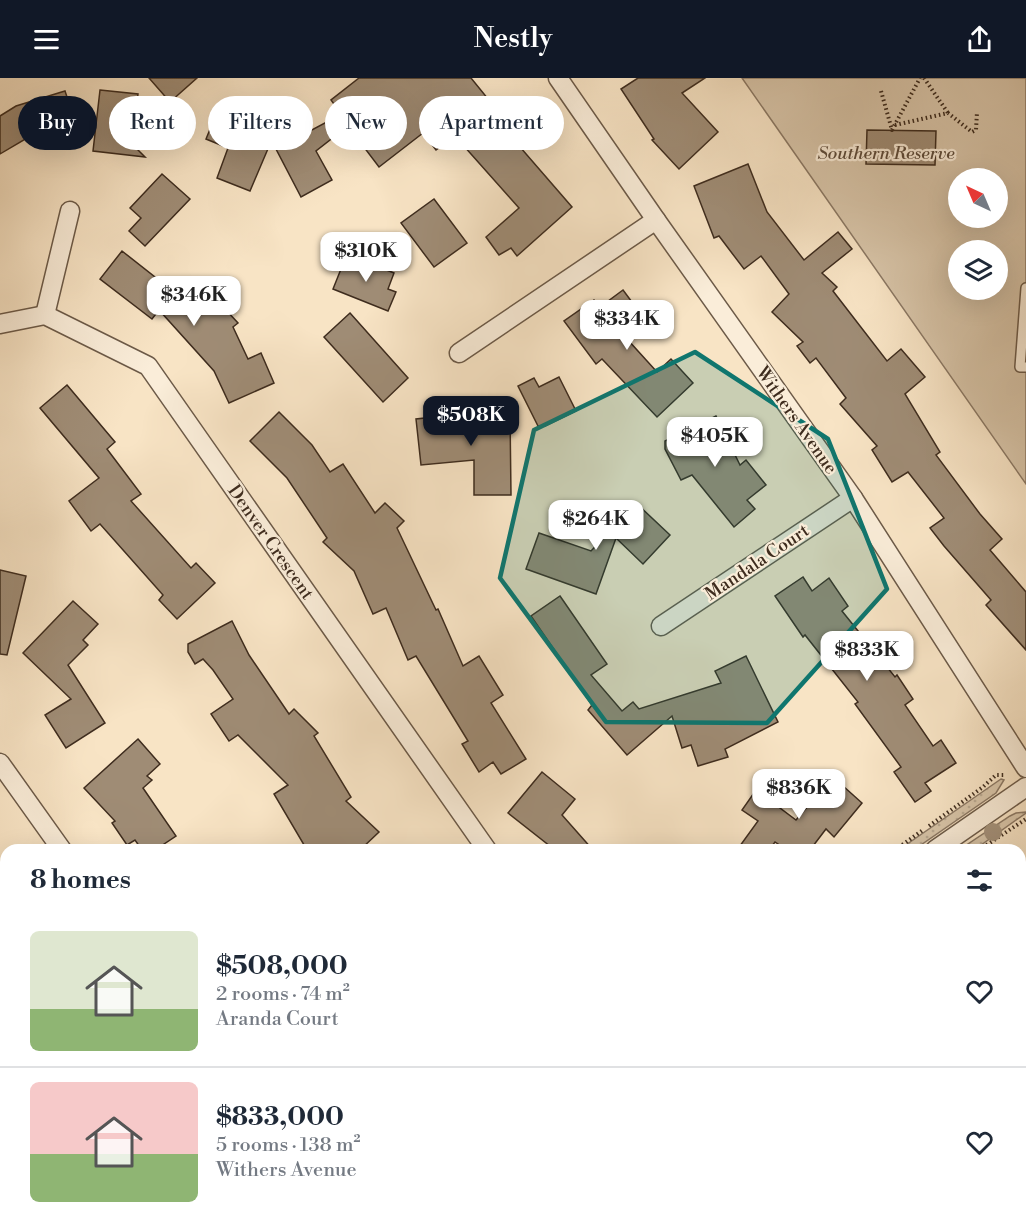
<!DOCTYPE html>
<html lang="en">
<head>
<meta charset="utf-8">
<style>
	body { margin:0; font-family:"Libre Bodoni",serif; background:#f2f2f3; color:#1f2937; height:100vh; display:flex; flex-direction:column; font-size:22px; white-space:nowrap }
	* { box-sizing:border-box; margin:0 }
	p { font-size:20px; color:#747a83 }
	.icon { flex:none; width:33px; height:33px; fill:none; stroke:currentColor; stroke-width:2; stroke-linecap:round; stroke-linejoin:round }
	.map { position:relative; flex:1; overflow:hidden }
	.side { position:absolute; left:0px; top:766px; width:1026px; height:386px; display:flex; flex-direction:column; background:#fff; border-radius:18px 18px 0 0; box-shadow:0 6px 24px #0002 }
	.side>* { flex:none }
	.guide { position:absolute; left:18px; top:18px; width:600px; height:54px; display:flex; gap:12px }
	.needle { width:39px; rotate:316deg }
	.fabs { position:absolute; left:948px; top:90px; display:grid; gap:12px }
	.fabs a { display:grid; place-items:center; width:60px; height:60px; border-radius:50%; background:#fff; box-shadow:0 6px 24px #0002; font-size:30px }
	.price { position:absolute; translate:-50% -51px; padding:0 14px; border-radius:12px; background:#fff; color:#222; font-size:20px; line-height:39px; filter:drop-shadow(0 2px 3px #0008) }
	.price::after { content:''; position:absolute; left:50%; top:36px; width:18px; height:14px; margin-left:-9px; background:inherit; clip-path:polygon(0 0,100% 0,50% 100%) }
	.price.on { background:#111827; color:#fff }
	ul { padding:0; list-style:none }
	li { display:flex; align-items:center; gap:18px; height:150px; padding:0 30px }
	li+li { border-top:2px solid #e0e1e3 }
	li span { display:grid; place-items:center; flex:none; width:168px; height:120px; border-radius:9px; color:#555 }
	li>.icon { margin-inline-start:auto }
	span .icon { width:72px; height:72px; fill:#fffc; stroke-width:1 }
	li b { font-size:26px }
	h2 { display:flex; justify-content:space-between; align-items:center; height:72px; padding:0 30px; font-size:26px }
	.chip { padding:0 21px; border-radius:27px; background:#fff; box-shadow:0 6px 24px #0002; font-size:21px; line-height:54px }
	.chip.on { background:#111827; color:#fff }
	header { display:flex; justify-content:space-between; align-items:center; height:78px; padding:0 30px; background:#111827; color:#fff; font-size:27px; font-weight:600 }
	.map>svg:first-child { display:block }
	.grass { fill:url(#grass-dots); stroke:#8b7864; stroke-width:1.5 }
	.park { fill:#d8c5a9; stroke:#8b7864; stroke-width:1.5; fill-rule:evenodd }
	.building { fill:#9f8c75; stroke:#3e2c1e; stroke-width:1.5 }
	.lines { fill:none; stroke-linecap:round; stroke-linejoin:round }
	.service-casing { stroke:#6c5a48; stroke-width:12 }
	.minor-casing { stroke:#6c5a48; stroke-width:21 }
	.primary-casing { stroke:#3e2c1e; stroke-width:33 }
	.path { stroke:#3e2c1e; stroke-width:4; stroke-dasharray:1.5 3; stroke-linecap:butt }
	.service { stroke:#faedd9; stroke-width:9 }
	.minor { stroke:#faedd9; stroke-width:18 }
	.primary { stroke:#f8e4c5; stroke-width:30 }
	.tree { fill:#a39079 }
	.marked { fill:#0f766e; fill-opacity:0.2; stroke:#0f766e; stroke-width:4.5; stroke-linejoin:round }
	.labels { text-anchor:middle; stroke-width:4.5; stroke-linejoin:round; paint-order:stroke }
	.park-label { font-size:18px; font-style:italic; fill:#5d4b3a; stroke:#faedd9 }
	.street-label { font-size:18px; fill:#3e2c1e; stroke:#faedd9 }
</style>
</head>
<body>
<header><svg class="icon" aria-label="menu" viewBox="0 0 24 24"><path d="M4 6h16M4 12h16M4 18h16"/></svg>Nestly<svg class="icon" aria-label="share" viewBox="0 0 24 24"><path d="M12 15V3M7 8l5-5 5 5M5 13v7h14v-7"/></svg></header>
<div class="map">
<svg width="1026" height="1151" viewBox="0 0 1026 1151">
	<defs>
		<pattern id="grass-dots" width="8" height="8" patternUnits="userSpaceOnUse" patternTransform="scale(1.5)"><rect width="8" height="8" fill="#d8c5a9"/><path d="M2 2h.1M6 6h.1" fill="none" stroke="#baa991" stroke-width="1.8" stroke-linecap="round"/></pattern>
	</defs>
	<rect width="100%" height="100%" fill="#f8e4c5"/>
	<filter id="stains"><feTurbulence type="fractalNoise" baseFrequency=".00333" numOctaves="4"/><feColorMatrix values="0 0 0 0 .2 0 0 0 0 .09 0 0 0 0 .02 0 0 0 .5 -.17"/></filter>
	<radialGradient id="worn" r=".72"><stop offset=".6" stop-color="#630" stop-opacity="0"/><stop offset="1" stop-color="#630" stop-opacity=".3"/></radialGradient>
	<!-- grass -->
	<g class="grass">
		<polygon points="1001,701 1004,702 996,715 915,771 907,772 903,769"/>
		<polygon points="1026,734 1026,735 974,772 959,772 1010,738 1016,735"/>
	</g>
	<!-- park -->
	<path class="park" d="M742,0h284v406zM958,100h40v40h-40zM958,172h40v40h-40z"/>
	<!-- building -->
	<g class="building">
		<polygon points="149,0 197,0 170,24"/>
		<polygon points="359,0 471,0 493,27 487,31 572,129 517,178 511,170 499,177 486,159 519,130 455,58 436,72 423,55 379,89 348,48 316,73 332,102 301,119 276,71 340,37 338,34 339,33 331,22"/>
		<polygon points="638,0 705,0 682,15 718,54 679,91 652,62 654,61 621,11"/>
		<polygon points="100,12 138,16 132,65 129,63 145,79 93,73"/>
		<polygon points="65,13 80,58 44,69 39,53 0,76 0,38 16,28"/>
		<polygon points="213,44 270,66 250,113 217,100 228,70 206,61"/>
		<polygon points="867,52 936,53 935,87 866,86"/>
		<polygon points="748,86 767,134 804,182 838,154 852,171 822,195 837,209 833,213 887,283 901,271 925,299 905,316 940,374 936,377 980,436 1002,461 990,472 1026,514 1026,572 986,527 991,522 944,468 930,450 944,440 908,394 892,404 872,372 877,368 840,326 846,320 816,280 810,285 797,268 803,264 772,234 789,216 761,178 744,191 719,158 714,160 694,108"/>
		<polygon points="162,96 190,121 145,168 129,153 141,140 130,130"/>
		<polygon points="434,121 467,165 434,189 401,145"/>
		<polygon points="122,173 197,232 213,218 238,245 233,249 248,281 261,275 274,305 229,325 214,293 159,232 152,241 100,201"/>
		<polygon points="347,176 394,195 388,211 396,214 388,233 333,211"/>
		<polygon points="623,212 649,247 628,262 657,294 671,281 693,305 657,339 602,281 596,286 564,243 594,222 600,229"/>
		<polygon points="350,235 408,300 383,324 324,259"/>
		<polygon points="559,299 576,333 545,348 538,348 518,308 534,300 539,309"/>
		<polygon points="67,307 115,364 107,371 141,416 131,423 191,490 196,485 215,505 177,541 159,522 163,517 100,446 91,453 69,423 99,400 40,330"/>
		<polygon points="279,334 312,367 330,394 343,386 375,435 385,425 404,443 397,450 436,532 438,531 463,588 479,578 503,617 491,625 526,681 501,696 493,684 479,694 462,666 468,663 416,578 408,582 386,530 373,536 354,493 323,464 327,460 287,400 250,363"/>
		<polygon points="462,336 510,337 511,417 474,417 474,382 421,387 416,341"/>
		<polygon points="716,338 740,387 746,382 766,407 747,422 755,431 734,449 692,397 681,402 665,371 665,363"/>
		<polygon points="636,425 670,457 643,486 616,460 596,516 526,491 539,455 591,473"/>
		<polygon points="0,492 26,498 7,577 0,576"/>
		<polygon points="803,499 812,513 829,500 848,528 842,533 895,599 897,597 913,621 905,627 933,668 941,662 956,685 925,705 931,713 915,724 894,694 901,689 855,626 858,624 805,557 803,559 775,518"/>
		<polygon points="560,518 607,586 591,597 622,633 633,624 639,631 721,605 715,593 746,578 778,644 725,671 728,679 698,688 691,667 682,670 672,638 627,677 588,632 592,627 531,538"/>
		<polygon points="73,523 98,546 83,562 88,567 68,587 105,645 66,670 45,637 71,621 23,575"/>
		<polygon points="232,543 249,577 289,636 294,631 318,655 314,658 351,719 346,723 379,754 360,772 307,772 274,716 288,707 238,657 229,663 211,636 233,621 213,592 203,581 195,586 188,574 188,566"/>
		<polygon points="138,661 160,686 147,698 152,702 143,710 176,758 155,772 142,772 135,762 127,767 112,745 115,743 84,710"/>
		<polygon points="542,694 575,721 562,737 593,772 555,772 508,735"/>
		<polygon points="833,699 862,725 834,759 826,751 810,772 787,772 775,764 769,772 737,772 758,743 742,732 756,712 796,742"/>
	</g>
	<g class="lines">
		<defs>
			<polyline id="service" points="1026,210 1020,289 1026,289"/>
			<g id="minor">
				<polyline points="558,0 656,142 853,420 1026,690"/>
				<polyline points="45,237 70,133"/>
				<polyline points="0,246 45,237 148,288 487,772"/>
				<polyline points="459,275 656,142"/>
				<polyline points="661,548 853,420"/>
				<polyline points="0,685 62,772"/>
				<polyline points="935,772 1026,709"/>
				<polyline points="0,1037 6,1033"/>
				<polyline points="442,1151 450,1146"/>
			</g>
			<polyline id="primary" points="1019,1151 1026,1147"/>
		</defs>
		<!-- service casing -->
		<use href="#service" class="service-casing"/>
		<!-- minor casing -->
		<use href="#minor" class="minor-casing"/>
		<!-- primary casing -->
		<use href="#primary" class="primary-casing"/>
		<!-- path -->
		<g class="path">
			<polyline points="924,0 948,35"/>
			<polyline points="881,13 892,52 920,0"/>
			<polyline points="895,47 948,35 972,54 976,52 977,34"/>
			<polyline points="929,748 983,709 996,697 1004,697"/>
			<polyline points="895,772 923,752"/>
			<polyline points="979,772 1026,741"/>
			<polyline points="1020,1108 1026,1104"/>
			<polyline points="958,1151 965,1146"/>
		</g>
		<!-- service -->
		<use href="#service" class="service"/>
		<!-- minor -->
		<use href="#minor" class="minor"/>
		<!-- primary -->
		<use href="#primary" class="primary"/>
	</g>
	<!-- trees -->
	<circle class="tree" cx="993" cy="754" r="9"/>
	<!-- marked area -->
	<path class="marked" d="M695,274l133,87 59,150 -120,134 -161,-1 -106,-144 34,-148z"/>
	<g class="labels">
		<!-- park labels -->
		<g class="park-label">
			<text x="886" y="81">Southern Reserve</text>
		</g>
		<!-- street labels -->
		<g class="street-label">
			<text transform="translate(797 342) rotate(55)" y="6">Withers Avenue</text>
			<text transform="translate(271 464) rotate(55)" y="6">Denver Crescent</text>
			<text transform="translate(757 484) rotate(-34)" y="6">Mandala Court</text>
		</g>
	</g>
	<rect width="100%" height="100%" filter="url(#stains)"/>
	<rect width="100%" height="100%" fill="url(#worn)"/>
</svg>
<div class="fabs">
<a><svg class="needle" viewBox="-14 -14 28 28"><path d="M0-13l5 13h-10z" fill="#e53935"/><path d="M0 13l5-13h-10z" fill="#747a83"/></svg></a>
<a><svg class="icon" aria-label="layers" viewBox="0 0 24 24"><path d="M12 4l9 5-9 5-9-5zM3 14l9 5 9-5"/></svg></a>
</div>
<b class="price" style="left:366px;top:205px">$310K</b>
<b class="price" style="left:194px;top:249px">$346K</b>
<b class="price" style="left:627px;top:273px">$334K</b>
<b class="price on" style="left:471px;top:369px">$508K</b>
<b class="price" style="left:715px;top:390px">$405K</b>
<b class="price" style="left:596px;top:473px">$264K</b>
<b class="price" style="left:867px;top:604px">$833K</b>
<b class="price" style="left:799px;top:742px">$836K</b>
<div class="guide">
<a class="chip on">Buy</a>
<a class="chip">Rent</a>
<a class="chip">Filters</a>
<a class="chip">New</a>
<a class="chip">Apartment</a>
</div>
<section class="side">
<h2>8 homes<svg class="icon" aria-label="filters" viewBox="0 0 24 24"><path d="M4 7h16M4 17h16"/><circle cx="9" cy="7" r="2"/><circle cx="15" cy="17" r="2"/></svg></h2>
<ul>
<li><span style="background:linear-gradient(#dfe7d0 65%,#8fb573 0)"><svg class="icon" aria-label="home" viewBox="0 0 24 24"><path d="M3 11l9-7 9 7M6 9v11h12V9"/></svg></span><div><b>$508,000</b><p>2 rooms · 74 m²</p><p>Aranda Court</p></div><svg class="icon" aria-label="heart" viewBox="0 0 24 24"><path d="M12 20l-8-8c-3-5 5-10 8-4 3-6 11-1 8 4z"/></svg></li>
<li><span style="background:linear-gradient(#f6c9c9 60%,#8fb573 0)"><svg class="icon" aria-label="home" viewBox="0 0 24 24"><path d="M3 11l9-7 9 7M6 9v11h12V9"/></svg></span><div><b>$833,000</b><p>5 rooms · 138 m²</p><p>Withers Avenue</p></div><svg class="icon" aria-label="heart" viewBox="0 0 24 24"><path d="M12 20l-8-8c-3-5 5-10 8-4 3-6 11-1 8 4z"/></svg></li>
</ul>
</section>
</div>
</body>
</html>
